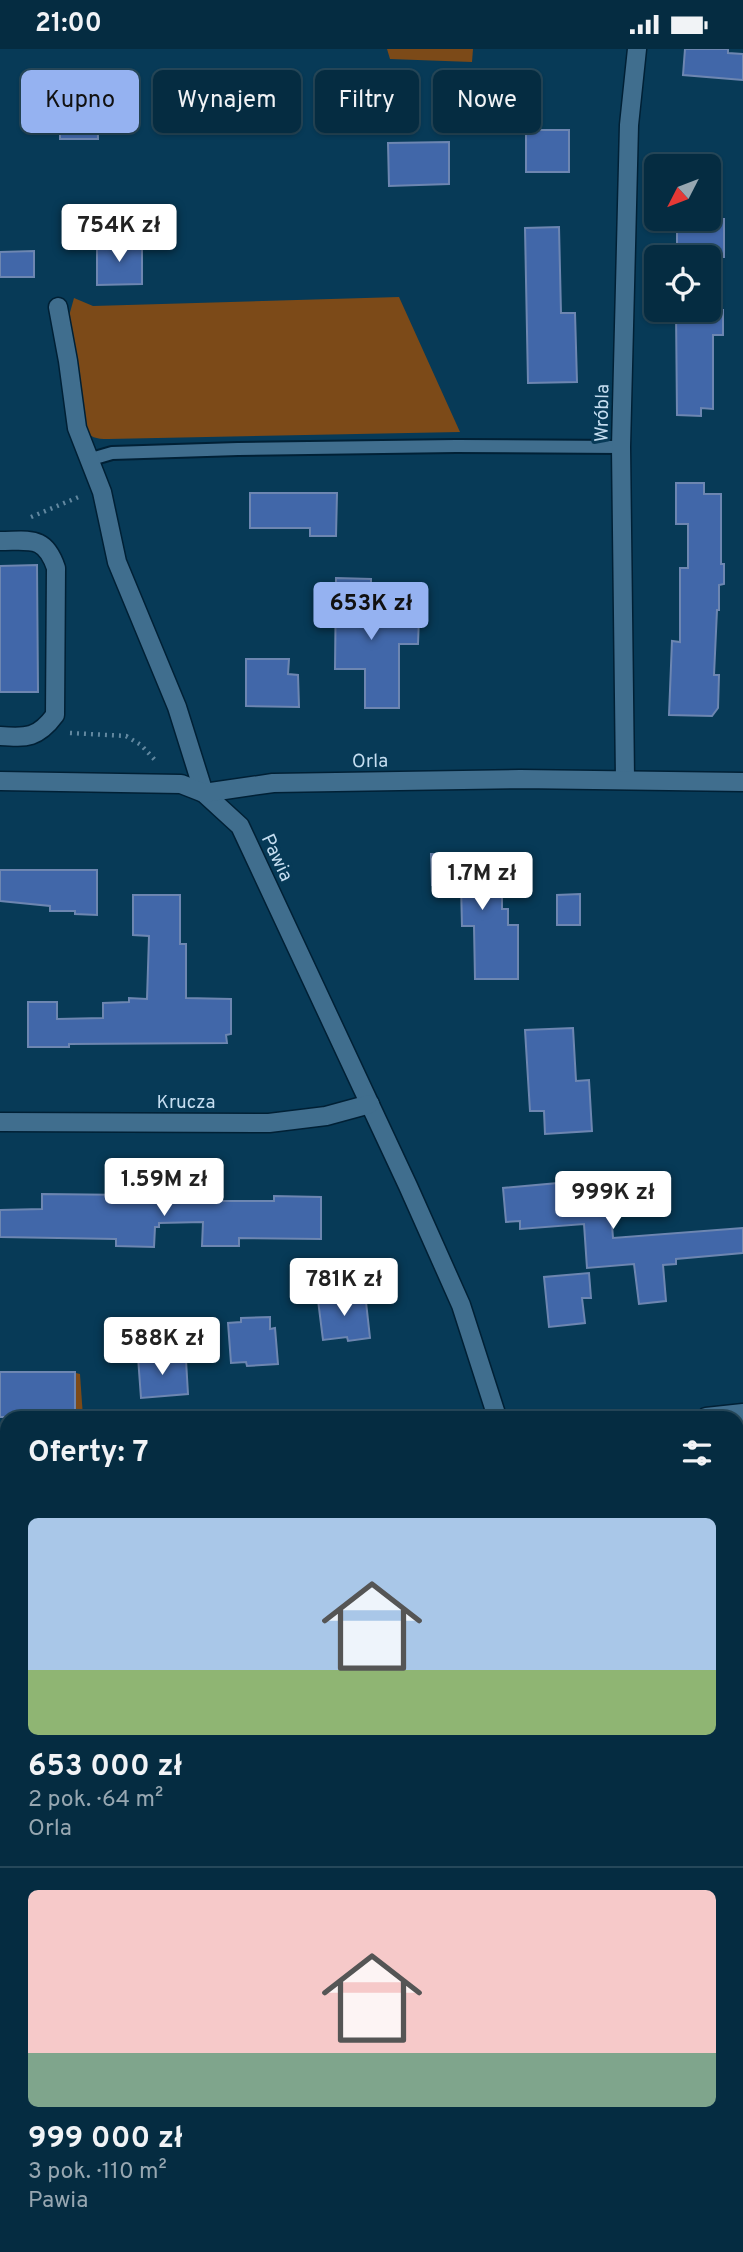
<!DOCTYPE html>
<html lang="pl">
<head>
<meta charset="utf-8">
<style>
	body { margin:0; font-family:Overpass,sans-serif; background:#13384c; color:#f1f3f6; height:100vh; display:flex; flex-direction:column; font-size:26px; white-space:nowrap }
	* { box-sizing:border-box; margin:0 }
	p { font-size:23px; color:#97a7b1 }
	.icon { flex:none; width:38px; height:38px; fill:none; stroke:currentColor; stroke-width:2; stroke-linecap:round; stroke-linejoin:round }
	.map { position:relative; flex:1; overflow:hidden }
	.side { position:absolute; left:0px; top:1362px; width:744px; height:842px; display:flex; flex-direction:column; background:#052c41; border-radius:21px 21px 0 0; box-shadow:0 2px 5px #0004,0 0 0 2px #26485a }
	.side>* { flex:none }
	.banner { position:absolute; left:21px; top:21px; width:702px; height:63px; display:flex; gap:14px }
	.needle { width:46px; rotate:228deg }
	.tools { position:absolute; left:644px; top:105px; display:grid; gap:14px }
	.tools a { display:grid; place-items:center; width:77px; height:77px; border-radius:10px; background:#052c41; box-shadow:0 2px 5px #0004,0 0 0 2px #26485a; font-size:35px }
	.price { position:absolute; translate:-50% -60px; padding:0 16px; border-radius:7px; background:#fff; color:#222; font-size:23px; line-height:46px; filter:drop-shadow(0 2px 4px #0008) }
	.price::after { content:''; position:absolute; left:50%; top:42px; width:21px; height:16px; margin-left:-10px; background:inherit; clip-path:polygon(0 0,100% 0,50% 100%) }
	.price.current { background:#95b2f1; color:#111 }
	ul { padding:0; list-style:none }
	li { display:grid; align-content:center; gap:14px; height:371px; padding:0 28px }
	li+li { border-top:2px solid #26485a }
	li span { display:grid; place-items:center; height:217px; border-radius:10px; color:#555 }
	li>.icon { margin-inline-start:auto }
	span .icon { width:126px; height:126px; fill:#fffc; stroke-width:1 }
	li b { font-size:30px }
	h2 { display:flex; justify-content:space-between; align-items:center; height:84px; padding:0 28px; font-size:30px }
	.pill { padding:0 24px; border-radius:10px; background:#052c41; box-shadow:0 2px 5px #0004,0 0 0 2px #26485a; font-size:24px; line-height:63px }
	.pill.current { background:#95b2f1; color:#111 }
	.status { display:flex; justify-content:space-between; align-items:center; height:49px; padding:0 35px; background:#052c41; direction:ltr }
	.status svg { height:19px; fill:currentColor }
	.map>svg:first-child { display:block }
	.green { fill:#7c4a18 }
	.building { fill:#4167a9; stroke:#6d86b1; stroke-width:2 }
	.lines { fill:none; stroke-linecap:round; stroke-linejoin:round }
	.service-casing { stroke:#002035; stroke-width:16 }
	.pedestrian-casing { stroke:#002035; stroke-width:21 }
	.minor-casing { stroke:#002035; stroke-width:21 }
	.tertiary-casing { stroke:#002035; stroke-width:21 }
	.primary-casing { stroke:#002035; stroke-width:21 }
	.path { stroke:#6288a0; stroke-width:4.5; stroke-dasharray:2 5; stroke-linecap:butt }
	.service { stroke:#406e8e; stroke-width:12 }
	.pedestrian { stroke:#406e8e; stroke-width:18 }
	.minor { stroke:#406e8e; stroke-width:18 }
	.tertiary { stroke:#406e8e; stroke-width:18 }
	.primary { stroke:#78986a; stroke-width:18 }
	.labels { text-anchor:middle; stroke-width:6; stroke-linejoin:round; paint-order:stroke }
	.street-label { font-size:19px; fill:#c5ddf0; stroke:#073a57 }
</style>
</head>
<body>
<div class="status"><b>21:00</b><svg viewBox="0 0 49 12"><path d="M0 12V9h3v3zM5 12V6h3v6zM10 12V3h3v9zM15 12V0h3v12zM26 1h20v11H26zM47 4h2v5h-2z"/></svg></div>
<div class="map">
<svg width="743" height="2203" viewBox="0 0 743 2203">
	<rect width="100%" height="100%" fill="#073a57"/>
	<!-- green -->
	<g class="green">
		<polygon points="387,0 473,0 472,13 390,10"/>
		<path d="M399,248l61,135 -352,7c-12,0 -18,-1 -24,-12l-15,-111 5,-18 19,8z"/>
		<polygon points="76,1324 80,1325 83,1368 76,1368"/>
		<polygon points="7,1546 7,1596 0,1602 0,1549"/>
	</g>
	<!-- building -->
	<g class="building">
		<polygon points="685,0 728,0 728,4 743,5 743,31 683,26"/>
		<polygon points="60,37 97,37 98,90 60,90"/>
		<rect x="526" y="81" width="43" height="42"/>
		<polygon points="449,93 449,135 389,137 388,94"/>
		<polygon points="683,170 724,170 724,208 677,208 677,180 683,180"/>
		<polygon points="559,178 561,264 575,264 577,333 528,334 525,179"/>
		<polygon points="97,195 142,195 142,235 97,236"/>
		<polygon points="34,202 34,228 0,228 0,203"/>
		<polygon points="676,261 723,261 723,286 713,286 713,360 701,359 701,367 677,366"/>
		<polygon points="676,434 704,434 704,445 721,445 721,515 724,515 724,535 719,536 719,561 717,561 714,626 719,626 718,659 712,667 669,666 672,592 680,593 680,519 688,519 688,475 676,475"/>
		<polygon points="250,444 337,444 336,487 310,487 310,479 250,479"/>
		<polygon points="37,516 38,643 0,643 0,517"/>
		<polygon points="336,529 371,530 371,568 419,568 418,595 399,595 399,659 365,659 365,620 335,620"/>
		<polygon points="246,610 289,610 288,625 298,626 299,658 246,657"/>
		<polygon points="431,805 474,805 474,813 502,812 502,860 508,860 508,876 518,876 518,930 475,930 474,877 462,877 461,836 432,836"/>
		<polygon points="0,821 97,821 97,866 75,865 75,862 50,862 50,857 0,852"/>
		<polygon points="580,845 580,876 557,876 557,846"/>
		<polygon points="133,846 180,846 180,895 186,895 186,949 231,950 231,985 226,986 227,994 69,995 69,998 28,998 28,953 57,953 57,970 103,969 103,954 129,953 129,949 147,950 149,887 133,886"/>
		<polygon points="573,979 576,1032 589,1031 592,1082 545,1085 544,1062 530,1062 525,981"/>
		<polygon points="608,1124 613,1189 743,1179 743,1204 676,1210 676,1215 663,1216 666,1252 639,1255 634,1215 587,1219 584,1175 520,1180 520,1172 506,1173 503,1139 580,1132 580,1127"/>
		<polygon points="42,1145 222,1147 222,1152 274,1152 274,1147 321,1148 321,1190 239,1189 239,1197 202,1197 203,1173 159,1174 159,1178 155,1178 154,1198 116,1197 116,1190 0,1188 0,1161 42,1160"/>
		<polygon points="589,1224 591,1249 582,1249 585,1274 549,1278 544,1228"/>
		<polygon points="360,1245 361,1254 366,1253 370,1289 348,1292 347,1288 323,1291 318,1251"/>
		<polygon points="270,1268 270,1280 275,1279 278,1315 247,1317 246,1313 231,1314 228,1274 241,1273 241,1269"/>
		<polygon points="161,1306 162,1312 186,1311 188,1345 141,1349 138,1308"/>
		<rect x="0" y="1323" width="75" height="45"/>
	</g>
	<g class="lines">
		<defs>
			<g id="service">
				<polyline points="88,411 112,404 238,400 456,397 621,398"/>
				<polyline points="0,1473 7,1473"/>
				<polyline points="0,1537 7,1535"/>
				<polyline points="0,1653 7,1661"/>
			</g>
			<path id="pedestrian" d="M0,492c30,0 45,-6 56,27l-1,147c-17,23 -28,23 -55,21"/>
			<g id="minor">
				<polyline points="58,258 68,312 77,379 102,443 117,513 177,658 204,744 240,777 408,1137 461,1256 497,1368"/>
				<polyline points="625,730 621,398 629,76 637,0"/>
				<polyline points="0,732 181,735 204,744 273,734 520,730 743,733"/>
				<polyline points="0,1073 269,1074 326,1067 370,1055"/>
			</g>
			<g id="tertiary">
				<polyline points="706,1368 743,1364"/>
				<polyline points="0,1639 7,1633"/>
			</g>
			<g id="primary">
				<polyline points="0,1890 7,1897"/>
				<polyline points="0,1957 7,1963"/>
				<polyline points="287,2196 296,2203"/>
				<polyline points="362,2196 370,2203"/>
			</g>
		</defs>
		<!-- service casing -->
		<use href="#service" class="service-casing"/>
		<!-- pedestrian casing -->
		<use href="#pedestrian" class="pedestrian-casing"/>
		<!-- minor casing -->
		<use href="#minor" class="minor-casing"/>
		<!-- tertiary casing -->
		<use href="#tertiary" class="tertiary-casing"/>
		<!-- primary casing -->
		<use href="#primary" class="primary-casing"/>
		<!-- path -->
		<g class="path">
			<polyline points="31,468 81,447"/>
			<polyline points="70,684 126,687 141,696 155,711"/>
		</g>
		<!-- service -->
		<use href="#service" class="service"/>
		<!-- pedestrian -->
		<use href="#pedestrian" class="pedestrian"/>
		<!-- minor -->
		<use href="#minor" class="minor"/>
		<!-- tertiary -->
		<use href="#tertiary" class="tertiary"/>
		<!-- primary -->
		<use href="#primary" class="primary"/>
	</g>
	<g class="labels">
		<!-- street labels -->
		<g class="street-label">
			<text transform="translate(601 364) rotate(-89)" y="7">Wróbla</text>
			<text transform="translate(370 711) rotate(-1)" y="7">Orla</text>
			<text transform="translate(278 808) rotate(65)" y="7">Pawia</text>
			<text x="186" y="1059">Krucza</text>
		</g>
	</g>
</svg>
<div class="tools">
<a><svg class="needle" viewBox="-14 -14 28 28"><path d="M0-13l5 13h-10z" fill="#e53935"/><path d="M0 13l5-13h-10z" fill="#97a7b1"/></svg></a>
<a><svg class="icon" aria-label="locate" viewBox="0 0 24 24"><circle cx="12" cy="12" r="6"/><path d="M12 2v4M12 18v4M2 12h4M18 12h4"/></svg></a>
</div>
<b class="price" style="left:119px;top:215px">754K zł</b>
<b class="price current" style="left:371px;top:593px">653K zł</b>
<b class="price" style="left:482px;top:863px">1.7M zł</b>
<b class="price" style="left:164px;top:1169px">1.59M zł</b>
<b class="price" style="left:613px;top:1182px">999K zł</b>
<b class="price" style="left:344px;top:1269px">781K zł</b>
<b class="price" style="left:162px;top:1328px">588K zł</b>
<div class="banner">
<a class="pill current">Kupno</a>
<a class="pill">Wynajem</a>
<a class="pill">Filtry</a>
<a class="pill">Nowe</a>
</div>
<section class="side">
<h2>Oferty: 7<svg class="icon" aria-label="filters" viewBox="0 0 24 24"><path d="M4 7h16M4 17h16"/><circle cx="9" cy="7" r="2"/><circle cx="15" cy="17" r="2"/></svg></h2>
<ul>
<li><span style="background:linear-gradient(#a9c7e8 70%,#8fb573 0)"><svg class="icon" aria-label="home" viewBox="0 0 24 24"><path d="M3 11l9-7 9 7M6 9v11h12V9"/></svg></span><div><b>653 000 zł</b><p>2 pok. · 64 m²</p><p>Orla</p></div></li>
<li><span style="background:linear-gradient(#f6c9c9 75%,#7fa58c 0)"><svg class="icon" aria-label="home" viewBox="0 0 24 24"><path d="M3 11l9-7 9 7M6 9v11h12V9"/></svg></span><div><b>999 000 zł</b><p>3 pok. · 110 m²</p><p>Pawia</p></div></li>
</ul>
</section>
</div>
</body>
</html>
